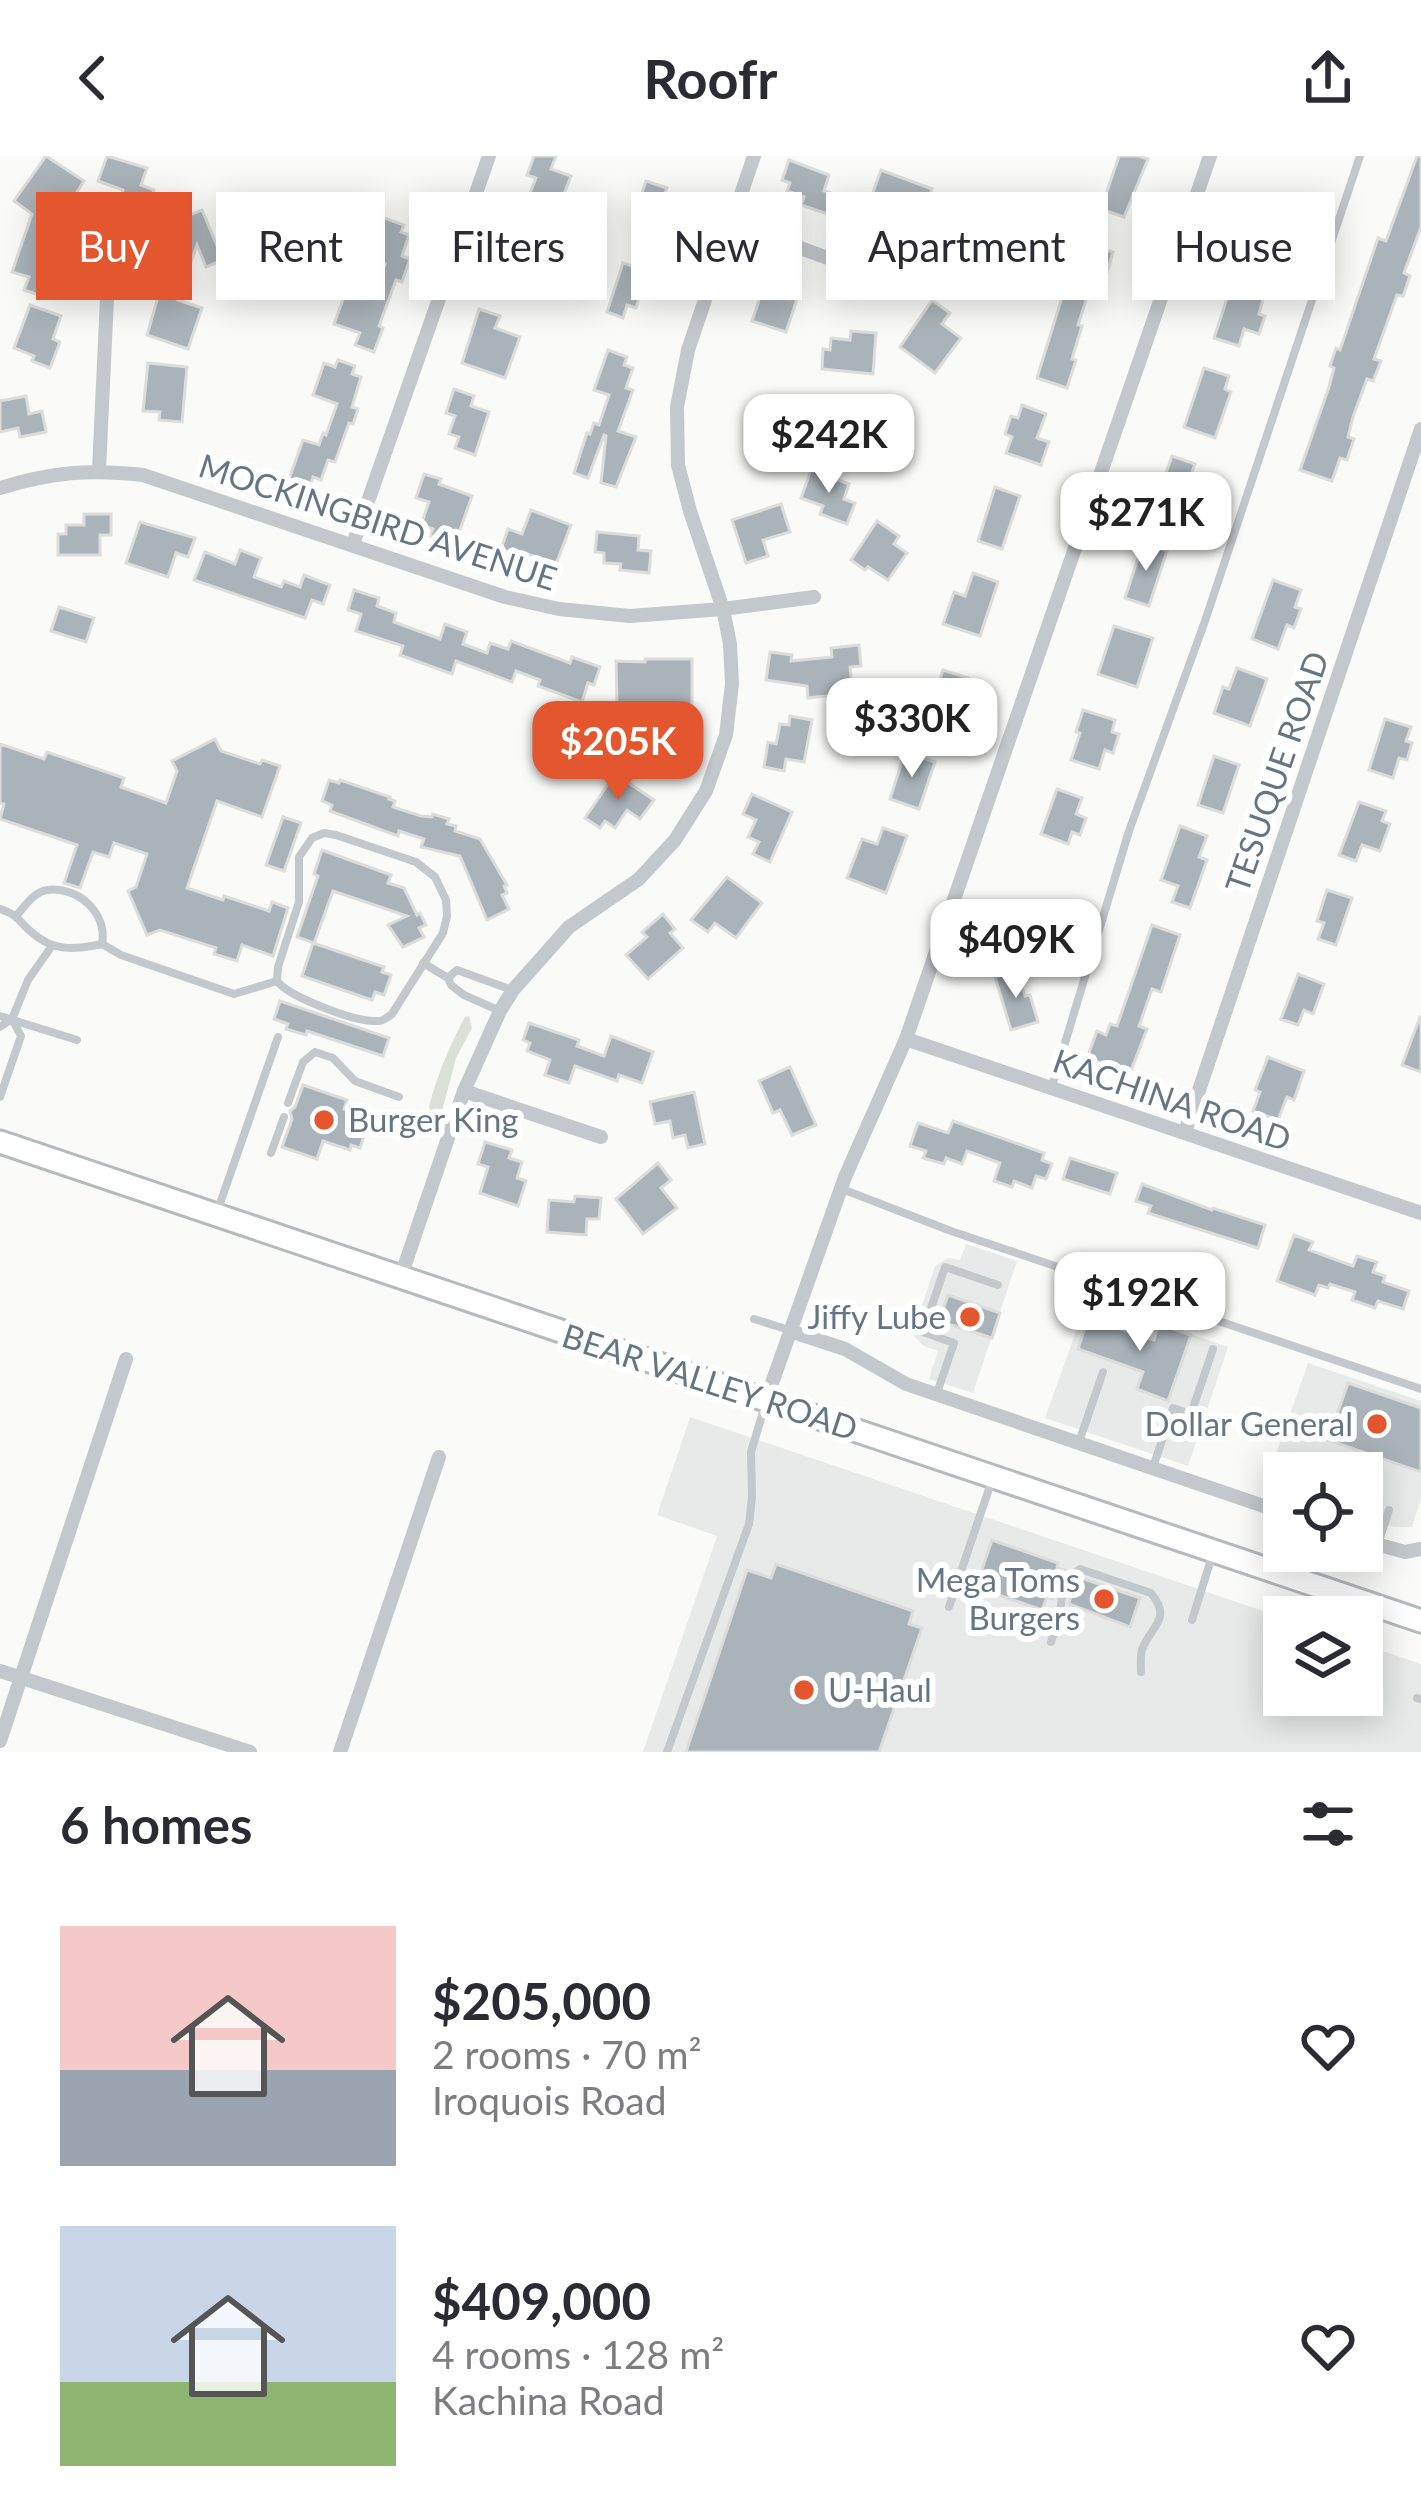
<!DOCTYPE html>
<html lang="en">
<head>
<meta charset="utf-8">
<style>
	body { margin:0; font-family:Lato,sans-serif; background:#f2f2f3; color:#2b2b33; height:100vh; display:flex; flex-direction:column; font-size:45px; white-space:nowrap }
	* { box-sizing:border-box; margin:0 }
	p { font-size:39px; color:#7c7c81 }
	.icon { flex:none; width:66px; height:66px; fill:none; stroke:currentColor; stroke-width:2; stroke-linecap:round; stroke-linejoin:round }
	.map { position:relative; height:1596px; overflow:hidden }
	.sheet { display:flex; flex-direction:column; background:#fff; flex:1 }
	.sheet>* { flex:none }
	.guide { position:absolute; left:36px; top:36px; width:1350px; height:108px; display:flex; gap:24px }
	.buttons { position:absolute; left:1263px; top:1296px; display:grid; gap:24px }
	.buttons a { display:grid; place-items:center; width:120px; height:120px; border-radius:0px; background:#fff; box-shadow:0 6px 30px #0003; font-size:60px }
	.price { position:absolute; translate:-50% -102px; padding:0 27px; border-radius:24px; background:#fff; color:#222; font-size:39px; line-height:78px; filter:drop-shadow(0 3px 6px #0008) }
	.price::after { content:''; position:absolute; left:50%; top:72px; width:36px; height:27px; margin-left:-18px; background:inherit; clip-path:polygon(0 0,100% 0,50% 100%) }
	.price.selected { background:#e4572e; color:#fff }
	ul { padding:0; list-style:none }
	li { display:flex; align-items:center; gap:36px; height:300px; padding:0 60px }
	li span { display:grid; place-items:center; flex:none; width:336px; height:240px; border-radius:0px; color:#555 }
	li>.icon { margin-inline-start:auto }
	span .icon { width:144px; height:144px; fill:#fffc; stroke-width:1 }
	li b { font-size:51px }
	h2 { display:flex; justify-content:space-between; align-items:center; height:144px; padding:0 60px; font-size:51px }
	.chip { padding:0 42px; border-radius:0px; background:#fff; box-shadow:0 6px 30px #0003; font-size:42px; line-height:108px }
	.chip.selected { background:#e4572e; color:#fff }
	header { display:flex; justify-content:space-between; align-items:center; height:156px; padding:0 60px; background:#fff; font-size:54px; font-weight:700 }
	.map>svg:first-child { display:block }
	.built { fill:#e8e9e9 }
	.green { fill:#dadfd7 }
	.building { fill:#aab3b9; stroke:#dcdcda; stroke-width:3 }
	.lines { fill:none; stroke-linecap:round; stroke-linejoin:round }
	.primary-casing { stroke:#b5babe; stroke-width:27 }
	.service { stroke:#c3c8cc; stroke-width:8 }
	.minor { stroke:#c3c8cc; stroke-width:14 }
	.primary { stroke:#fff; stroke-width:21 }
	.poi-dot { fill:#e4572e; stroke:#fff; stroke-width:4.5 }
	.labels { text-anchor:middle; stroke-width:12; stroke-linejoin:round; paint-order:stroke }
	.street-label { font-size:33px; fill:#657683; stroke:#fff }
	.poi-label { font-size:33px; fill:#657683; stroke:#fff; text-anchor:end }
</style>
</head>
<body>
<header><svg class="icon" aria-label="back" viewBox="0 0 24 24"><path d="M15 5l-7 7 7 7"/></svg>Roofr<svg class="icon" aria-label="share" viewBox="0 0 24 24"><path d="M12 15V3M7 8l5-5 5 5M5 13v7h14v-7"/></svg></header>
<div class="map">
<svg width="1421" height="1596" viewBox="0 0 1421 1596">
	<rect width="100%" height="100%" fill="#fafaf8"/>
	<!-- built -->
	<g class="built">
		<polygon points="966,1088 1017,1105 973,1237 929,1223 938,1195 924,1190 914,1180 916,1167 935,1110 948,1102 960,1104"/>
		<polygon points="1092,1131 1162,1155 1159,1167 1228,1191 1188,1310 1045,1262"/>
		<polygon points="1308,1207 1421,1245 1421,1343 1412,1371 1395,1371 1362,1361 1362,1317 1284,1317 1284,1333 1266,1327"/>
		<polygon points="690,1261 1284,1462 1284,1539 1362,1539 1362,1488 1421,1508 1421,1596 643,1596 717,1380 657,1359"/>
	</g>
	<!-- green -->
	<path class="green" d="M469,860l3,12 -16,30 -14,53 -8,5 -5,-9c8,-32 21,-62 36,-90z"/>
	<!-- building -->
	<g class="building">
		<polygon points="46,0 84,25 47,83 54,85 45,113 53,116 45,141 24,134 29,121 12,116 32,58 14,45"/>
		<polygon points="107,0 147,12 141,29 154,34 147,53 120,43 123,34 98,25"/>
		<polygon points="534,0 556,0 551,13 571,20 555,60 536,53 539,44 529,40 536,22 527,19"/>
		<polygon points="1119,0 1139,0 1148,3 1124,61 1101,53"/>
		<polygon points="1417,0 1421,0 1421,71 1404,117 1410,120 1403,140 1397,139 1374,203 1381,205 1373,225 1367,223 1353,261 1348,281 1354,283 1347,304 1340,302 1332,325 1300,314 1329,231 1334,212 1330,210 1336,192 1340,194 1378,82 1386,85"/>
		<polygon points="789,4 829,19 824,35 835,38 828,58 801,49 804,41 787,35 790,27 782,24"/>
		<polygon points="881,14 932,33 926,49 918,46 914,57 892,49 887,64 866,56"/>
		<polygon points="646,25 667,32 663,42 685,49 672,89 652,82 655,72 633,64"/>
		<polygon points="1267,40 1287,48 1282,63 1288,66 1278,94 1271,92 1266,108 1240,99 1253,59 1259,62"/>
		<polygon points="202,54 223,104 206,111 197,89 191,106 183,85 170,90 162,70"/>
		<polygon points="382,61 404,69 401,76 409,79 402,100 410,103 402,126 396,124 379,170 383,172 374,196 355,189 360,177 334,168 349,127 375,137 385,108 368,102"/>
		<polygon points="976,75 977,118 950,118 950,133 930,134 929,88 943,87 943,76"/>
		<polygon points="511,76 531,82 527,94 546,100 540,120 544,121 536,142 502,130 511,103 502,100"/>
		<polygon points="1079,86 1113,96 1106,120 1095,117 1078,169 1082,170 1072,203 1076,204 1067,232 1037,222"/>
		<polygon points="623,107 645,114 647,108 668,115 660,139 642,133 636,152 627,149 623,162 607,156"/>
		<polygon points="163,124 183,131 178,144 202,152 188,193 147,179"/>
		<polygon points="779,127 800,134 786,176 752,165 762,135 775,140"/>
		<polygon points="1230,133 1263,143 1259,158 1265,160 1259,178 1244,173 1239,190 1214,182"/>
		<polygon points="932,144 950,157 942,168 961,182 935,217 900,191"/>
		<polygon points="30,149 61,160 53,183 60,186 50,212 32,205 34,200 14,192"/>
		<polygon points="479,153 500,160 495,172 520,181 505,222 462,207"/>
		<polygon points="851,175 876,177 873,218 822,213 823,193 830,194 831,182 850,184"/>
		<polygon points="608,194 627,201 624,209 633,212 626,232 633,234 618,275 636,281 616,331 601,327 606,280 604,279 588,322 574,317 587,277 590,278 594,267 599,269 609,239 594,234"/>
		<polygon points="338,204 355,210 352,218 361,221 352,251 358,253 353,268 349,267 335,306 328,304 321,324 313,321 310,330 289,323 303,284 319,289 323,277 326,279 337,248 313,239 324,207 335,211"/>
		<polygon points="148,207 187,211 182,266 159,264 160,256 143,255"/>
		<polygon points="1204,212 1229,220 1225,233 1231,236 1215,282 1184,271"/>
		<polygon points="454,233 474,240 471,250 489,256 475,299 455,292 459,281 449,278 455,260 446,257"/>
		<polygon points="26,240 29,258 42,255 46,276 20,281 18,272 0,276 0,245"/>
		<polygon points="1022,249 1046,258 1037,282 1049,286 1041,309 1006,297 1012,281 1005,278 1011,260 1018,262"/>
		<polygon points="1172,300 1195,308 1189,323 1200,327 1187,363 1154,350"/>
		<polygon points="811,314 849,328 844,343 855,347 847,368 820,358 823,350 801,342"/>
		<polygon points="424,318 441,323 439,328 472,340 455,388 430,380 433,373 421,369 429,346 416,342"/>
		<polygon points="995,331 1020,340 1002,393 978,385"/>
		<polygon points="781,348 790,376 763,384 768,400 746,407 732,364"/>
		<polygon points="531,354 571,369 556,408 528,398 526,402 501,393 508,373 522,378"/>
		<polygon points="84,358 111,358 111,379 100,379 100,399 58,399 58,378 66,378 66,369 84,369"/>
		<polygon points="877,365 899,380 894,388 907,397 888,424 868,411 865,414 851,404"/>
		<polygon points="140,366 195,382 188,401 176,397 168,421 126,407"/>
		<polygon points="597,376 639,380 638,394 651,395 649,417 620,414 621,408 604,407 604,397 595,396"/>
		<polygon points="1143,387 1167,395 1149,450 1125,442"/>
		<polygon points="240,394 261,402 254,421 281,431 284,425 300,431 304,419 330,429 323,448 312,444 305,462 194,424 205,396 235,408"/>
		<polygon points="973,417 998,426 980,480 943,468 954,436 965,440"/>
		<polygon points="1273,424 1301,434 1295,451 1301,453 1294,472 1287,469 1278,493 1252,483"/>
		<polygon points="354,434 379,442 377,450 396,457 394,466 440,483 445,468 467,476 463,488 487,497 490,487 508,493 511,485 570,507 572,501 600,511 594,529 588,527 582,546 538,530 540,524 516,515 512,526 456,505 452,518 400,499 403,490 356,475 361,458 348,454"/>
		<polygon points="59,451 94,462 86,486 51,475"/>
		<polygon points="1114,470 1153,482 1137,531 1098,518"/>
		<polygon points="859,489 861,510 850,511 853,537 808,542 807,530 766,524 770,496 792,499 791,505 832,501 831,492"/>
		<polygon points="645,503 692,503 692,549 617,548 616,505 645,506"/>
		<polygon points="1237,512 1267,523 1250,570 1214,557 1223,531 1229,533"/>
		<polygon points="943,514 968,522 953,567 928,559"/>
		<polygon points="1083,554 1115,564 1112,576 1119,578 1113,597 1105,594 1099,613 1071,604 1080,577 1076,576"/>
		<polygon points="790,560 812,564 804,606 786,603 784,615 764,611 768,586 776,588 780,568 789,569"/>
		<polygon points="1385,563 1411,571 1406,585 1412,587 1407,604 1399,602 1393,622 1369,614"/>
		<polygon points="215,583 221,595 260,608 262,604 280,610 262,661 217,645 187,732 223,744 224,740 269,755 272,746 288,752 273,800 242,789 237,805 214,798 216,792 160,774 147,779 128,735 136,731 147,698 114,687 109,701 93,696 80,732 64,727 77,689 0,663 4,648 0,647 0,588 44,603 47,596 124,622 121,631 166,647 177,615 172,605"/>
		<polygon points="905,596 935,606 919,653 890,643"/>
		<polygon points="1214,600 1239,609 1223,657 1198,649"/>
		<polygon points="615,618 654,644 640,663 627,654 615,672 605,665 600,672 585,662"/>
		<polygon points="329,624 339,627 340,624 390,641 389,643 395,645 393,651 421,660 432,661 433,658 449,663 447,668 456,670 455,675 480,683 507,729 504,730 507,737 502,739 509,753 487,764 460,700 421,691 424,683 399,675 398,680 330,655 332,649 322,645"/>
		<polygon points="1057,633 1082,642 1076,658 1086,662 1080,679 1072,676 1068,688 1041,678"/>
		<polygon points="752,638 792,656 770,706 753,698 759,686 748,681 756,664 743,658"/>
		<polygon points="1359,646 1386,655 1382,665 1390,668 1380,695 1362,689 1356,705 1339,699"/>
		<polygon points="283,661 301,667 284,715 266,709"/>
		<polygon points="1180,670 1207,680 1199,701 1207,704 1190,752 1172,746 1178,730 1161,724"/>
		<polygon points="883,672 907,680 886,737 847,722 862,683 877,688"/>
		<polygon points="322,694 391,719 388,727 404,732 417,759 420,757 426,769 419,772 424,781 403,791 388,769 407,760 333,735 314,787 297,781 318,720 314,718"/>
		<polygon points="727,721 762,747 736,782 715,767 708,776 691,764"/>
		<polygon points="1327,734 1352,742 1336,789 1318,783 1324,767 1317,765"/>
		<polygon points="663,758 675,773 670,777 683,792 648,823 626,799 647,781 642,776"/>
		<polygon points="1152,769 1180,779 1161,836 1152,833 1139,870 1147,873 1130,917 1087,902 1097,875 1106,879 1110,868 1117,870"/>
		<polygon points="313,787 384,811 382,816 391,819 384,839 375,836 372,844 302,820"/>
		<polygon points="1017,814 1025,840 1030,839 1038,866 1011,874 995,821"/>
		<polygon points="1298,818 1324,828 1313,858 1304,854 1298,869 1281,863"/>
		<polygon points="280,845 389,882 383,900 307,875 306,879 286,873 288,868 274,863"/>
		<polygon points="1420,861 1421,861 1421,916 1402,909"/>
		<polygon points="529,867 579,884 577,890 604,900 611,880 653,896 642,927 619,919 617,925 575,910 569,927 545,919 550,904 527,895 530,887 523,884"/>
		<polygon points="1268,901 1304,915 1294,944 1287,941 1278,964 1253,955 1260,936 1255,934"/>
		<polygon points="790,911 816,969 792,979 780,954 773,957 759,925"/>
		<polygon points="303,929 347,944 344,953 362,960 360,966 368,968 360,992 351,989 350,994 323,985 317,1003 282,991 292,963 290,955 295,951"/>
		<polygon points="694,936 705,988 688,992 685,979 673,982 670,965 655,968 650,946"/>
		<polygon points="953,965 1044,997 1042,1004 1052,1008 1046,1023 1036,1020 1032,1032 1014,1025 1012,1031 994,1025 1000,1007 967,995 962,1008 946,1002 944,1008 923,1002 926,995 910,990 918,967 948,977"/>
		<polygon points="485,986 512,994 509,1002 522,1006 517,1022 526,1025 518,1050 480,1037 488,1011 478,1008"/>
		<polygon points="1070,1002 1117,1017 1110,1038 1063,1023"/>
		<polygon points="658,1007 671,1024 661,1032 677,1052 643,1078 616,1043"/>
		<polygon points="1142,1028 1212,1054 1213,1052 1265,1069 1258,1092 1148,1057 1151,1050 1136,1045"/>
		<polygon points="575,1040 601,1042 599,1063 587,1063 586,1079 547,1076 549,1044 574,1046"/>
		<polygon points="1294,1079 1313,1086 1309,1094 1353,1110 1357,1100 1377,1106 1373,1116 1385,1120 1383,1126 1409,1135 1403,1153 1378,1145 1375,1152 1352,1144 1355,1136 1330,1128 1328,1132 1319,1129 1315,1139 1277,1125"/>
		<polygon points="948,1139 1000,1157 992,1182 939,1165"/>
		<polygon points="1088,1162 1154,1184 1159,1168 1191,1179 1168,1245 1137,1233 1143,1216 1078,1193"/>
		<polygon points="1348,1227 1421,1252 1421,1316 1328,1284"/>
		<polygon points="992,1384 1058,1407 1057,1412 1065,1414 1056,1428 1053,1443 1047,1441 1042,1454 976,1431"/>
		<polygon points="776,1408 913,1455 909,1468 922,1472 879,1596 686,1596 747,1414 771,1422"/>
		<polygon points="1081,1422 1140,1442 1130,1471 1069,1448 1073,1430"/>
	</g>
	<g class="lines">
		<defs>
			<polyline id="primary" points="0,986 1421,1465"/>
		</defs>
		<!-- primary casing -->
		<use href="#primary" class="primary-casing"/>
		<!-- service -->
		<g class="service">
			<path d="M324,677l12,2 80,27 19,15 11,23 1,16 -4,17 -51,81c-9,6 -8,7 -18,7 -21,0 -85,-24 -97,-40l1,-14 21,-65v-45l13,-19z"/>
			<path d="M0,753c18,6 17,10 30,22 23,21 44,19 72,13l19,11 113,39 43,-13"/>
			<path d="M17,759c8,-9 17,-23 30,-25 31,-4 61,23 55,54"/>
			<polyline points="423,807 448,822 451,829 464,839 500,855"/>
			<polyline points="448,822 457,814 512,834"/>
			<polyline points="0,860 77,884"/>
			<polyline points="0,871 12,863 28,824 51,791"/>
			<polyline points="1052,930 1129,675 1205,465 1360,0"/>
			<polyline points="0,941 21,880 12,863"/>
			<polyline points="288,947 303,906 315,896 333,902 355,925 399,941"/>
			<polyline points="271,997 284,961"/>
			<polyline points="842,1033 951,1075 1421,1233"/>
			<polyline points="216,1059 278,881"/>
			<polyline points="754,1163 789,1174"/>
			<polyline points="937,1237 954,1187 923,1176 945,1111 998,1129"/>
			<polyline points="1079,1286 1103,1216"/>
			<polyline points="1153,1311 1173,1252 1191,1258 1213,1193"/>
			<polyline points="1378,1388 1389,1354"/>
			<polyline points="949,1451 993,1321"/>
			<polyline points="1192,1464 1213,1397"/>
			<path d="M1051,1486c3,-10 8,-20 9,-30 3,-19 1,-32 20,-43l71,24c22,27 -1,33 -9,57 -2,9 -1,14 -1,22"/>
			<polyline points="1417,1542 1421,1543"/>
			<polyline points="667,1596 749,1368 752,1341 751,1296 766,1246"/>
		</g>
		<!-- minor -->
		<g class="minor">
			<polyline points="731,67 872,118"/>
			<polyline points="99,314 109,99"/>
			<path d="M0,332c51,-16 90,-19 143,-13l362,122 54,12 71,7 93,-7 91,-12"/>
			<polyline points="353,388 489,0"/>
			<polyline points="906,883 1421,1057"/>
			<polyline points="464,935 601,981"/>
			<polyline points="1185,976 1421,273"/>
			<polyline points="400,1123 464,935 500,855 513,834 569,771 639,723 675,684 706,635 726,579 732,528 730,488 723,453 690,355 678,309 677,251 688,194 754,0"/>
			<polyline points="790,1175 845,1193 906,1228 1284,1357"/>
			<polyline points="766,1244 845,1021 906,883 1210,0"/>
			<polyline points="1362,1384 1405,1396 1421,1393"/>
			<polyline points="0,1515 250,1596"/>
			<polyline points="0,1585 126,1203"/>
			<polyline points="340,1596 439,1301"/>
		</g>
		<!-- primary -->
		<use href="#primary" class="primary"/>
	</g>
	<!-- markers -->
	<g class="poi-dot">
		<circle cx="324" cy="964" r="12"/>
		<circle cx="970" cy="1161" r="12"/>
		<circle cx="1377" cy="1268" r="12"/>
		<circle cx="1104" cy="1443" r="12"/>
		<circle cx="804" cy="1534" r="12"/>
	</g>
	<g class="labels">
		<!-- street labels -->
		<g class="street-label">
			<text transform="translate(378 366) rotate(18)" y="12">MOCKINGBIRD AVENUE</text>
			<text transform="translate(1277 616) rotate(-71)" y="12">TESUQUE ROAD</text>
			<text transform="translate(1172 944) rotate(19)" y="12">KACHINA ROAD</text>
			<text transform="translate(710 1226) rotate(18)" y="12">BEAR VALLEY ROAD</text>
		</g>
		<!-- poi labels -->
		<g class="poi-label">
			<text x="348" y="976" text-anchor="start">Burger King</text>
			<text x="946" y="1173">Jiffy Lube</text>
			<text x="1353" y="1280">Dollar General</text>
			<text x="1080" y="1436">Mega Toms<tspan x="1080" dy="38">Burgers</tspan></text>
			<text x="828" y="1546" text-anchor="start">U-Haul</text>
		</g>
	</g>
</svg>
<div class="buttons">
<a><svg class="icon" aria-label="locate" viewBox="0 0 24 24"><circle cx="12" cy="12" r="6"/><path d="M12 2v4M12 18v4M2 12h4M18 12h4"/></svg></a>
<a><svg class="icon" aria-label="layers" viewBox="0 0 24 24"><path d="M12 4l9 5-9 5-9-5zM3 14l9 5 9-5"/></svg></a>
</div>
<b class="price" style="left:829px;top:340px">$242K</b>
<b class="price" style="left:1146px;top:418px">$271K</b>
<b class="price" style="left:912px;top:624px">$330K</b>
<b class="price selected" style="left:618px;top:647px">$205K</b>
<b class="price" style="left:1016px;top:845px">$409K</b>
<b class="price" style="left:1140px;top:1198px">$192K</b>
<div class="guide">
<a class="chip selected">Buy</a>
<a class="chip">Rent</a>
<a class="chip">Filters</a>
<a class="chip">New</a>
<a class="chip">Apartment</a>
<a class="chip">House</a>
</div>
</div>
<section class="sheet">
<h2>6 homes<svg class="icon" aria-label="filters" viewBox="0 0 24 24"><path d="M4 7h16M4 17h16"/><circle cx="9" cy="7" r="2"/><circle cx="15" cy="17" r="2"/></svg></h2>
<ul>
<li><span style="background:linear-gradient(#f6c9c9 60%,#9aa5b1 0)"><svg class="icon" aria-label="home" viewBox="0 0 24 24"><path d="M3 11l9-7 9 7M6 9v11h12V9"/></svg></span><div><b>$205,000</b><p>2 rooms · 70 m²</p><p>Iroquois Road</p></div><svg class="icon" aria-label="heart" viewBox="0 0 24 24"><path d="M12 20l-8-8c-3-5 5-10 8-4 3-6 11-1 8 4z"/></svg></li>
<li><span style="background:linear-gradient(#c9d6e8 65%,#8fb573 0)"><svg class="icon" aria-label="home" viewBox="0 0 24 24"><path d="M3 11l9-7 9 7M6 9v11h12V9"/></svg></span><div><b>$409,000</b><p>4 rooms · 128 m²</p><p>Kachina Road</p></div><svg class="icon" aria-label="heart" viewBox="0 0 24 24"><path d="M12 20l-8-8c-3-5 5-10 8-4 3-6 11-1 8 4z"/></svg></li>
</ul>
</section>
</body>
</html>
